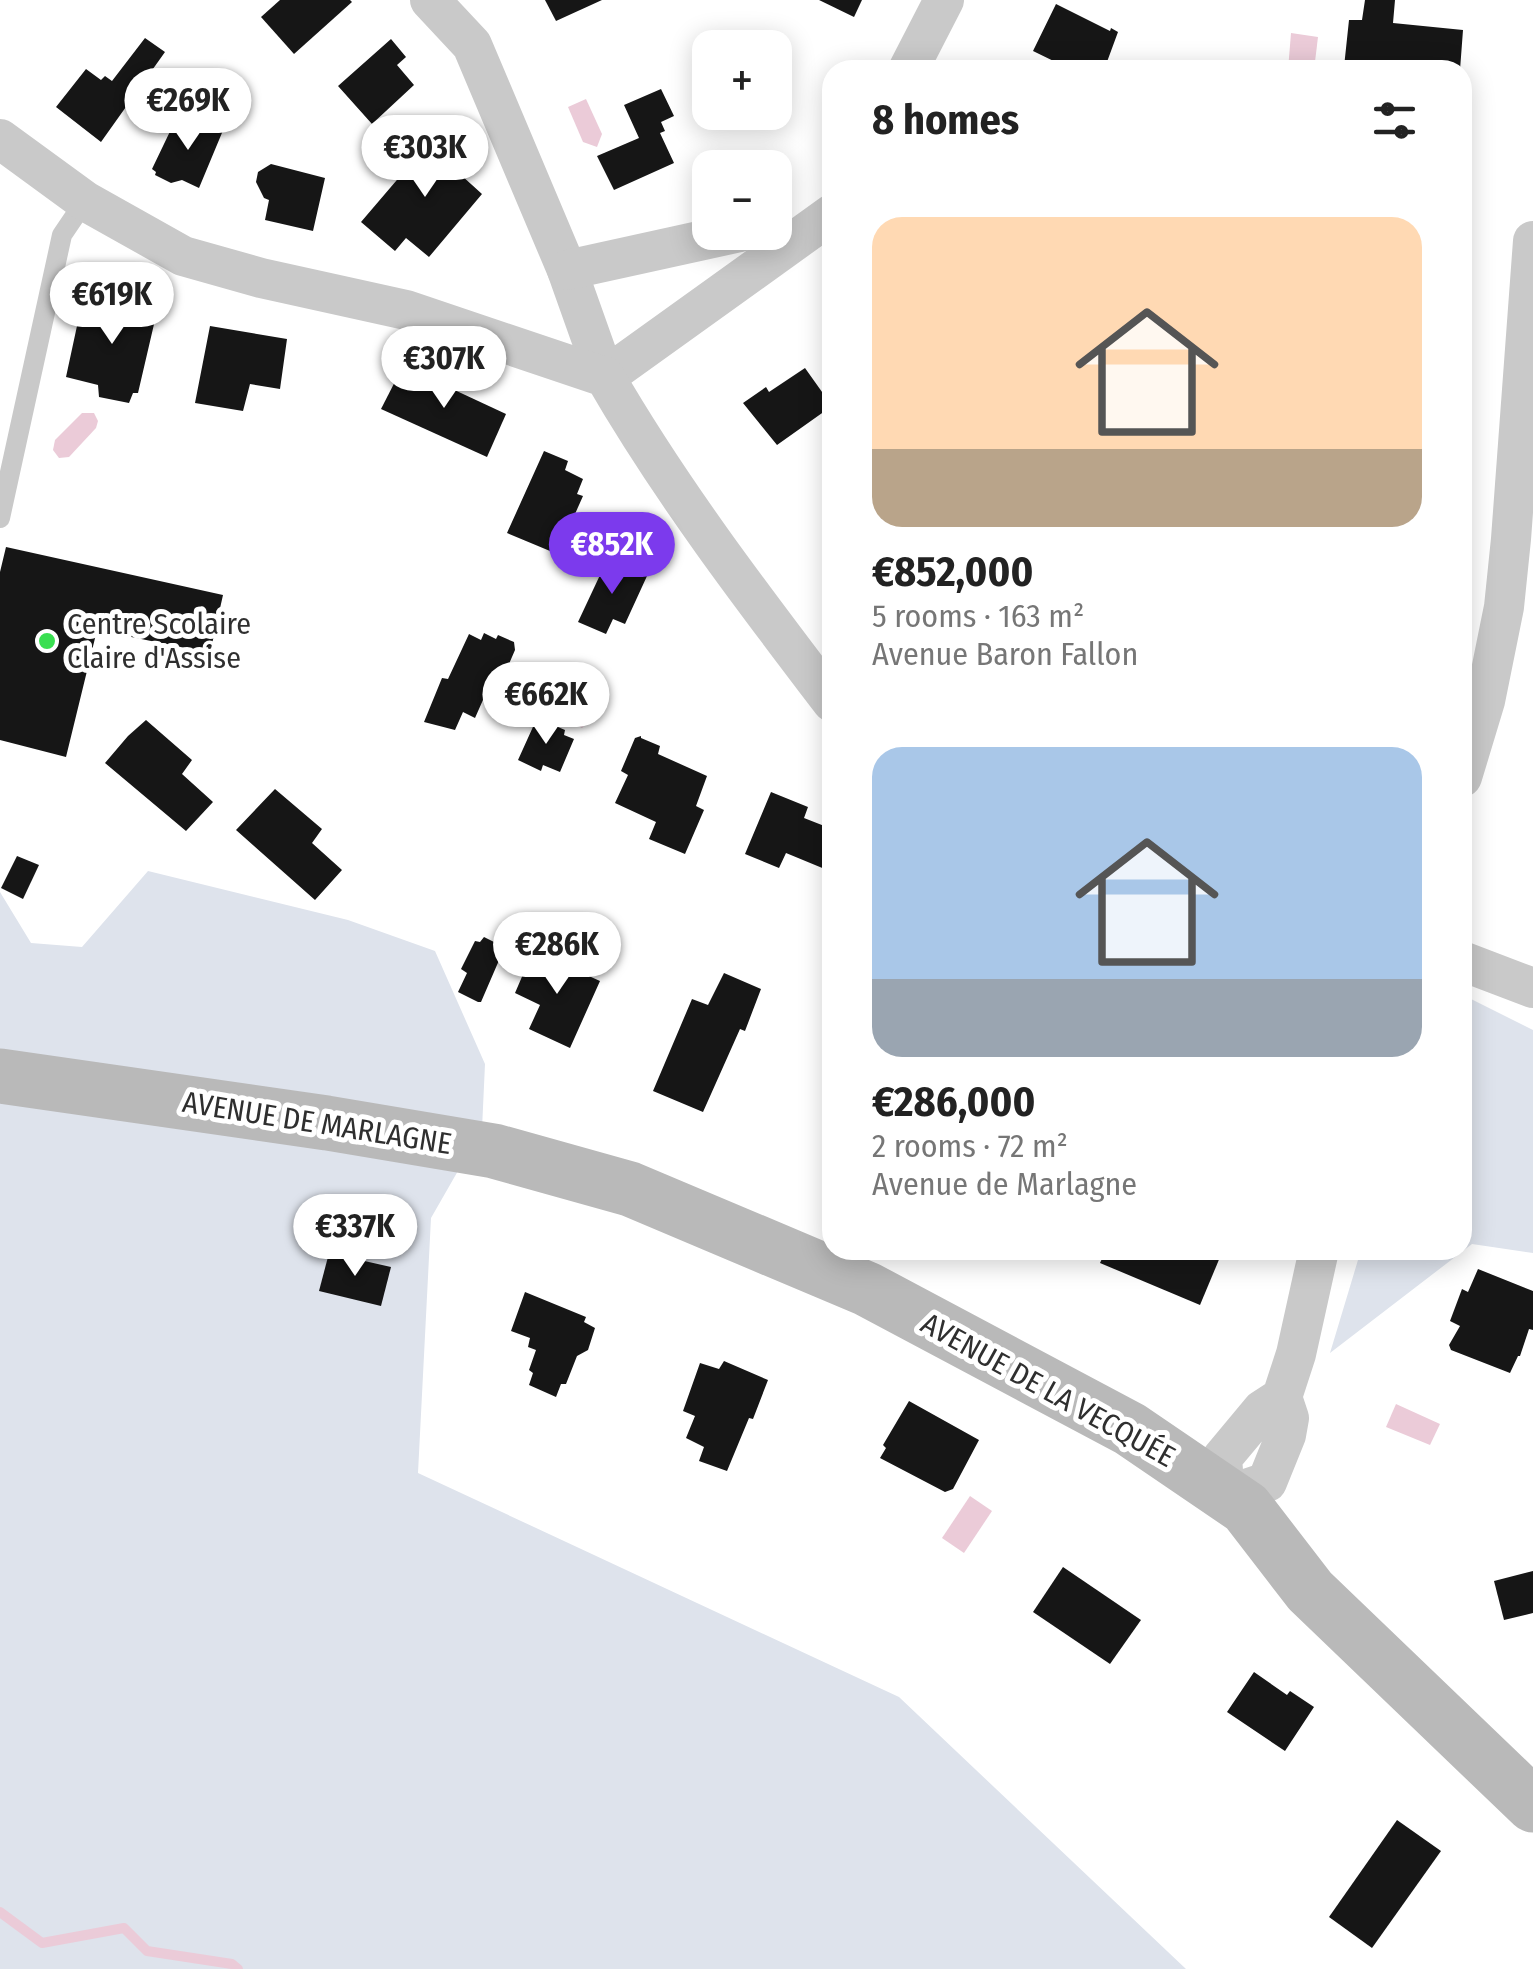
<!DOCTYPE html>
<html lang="en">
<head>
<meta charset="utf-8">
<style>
	body { margin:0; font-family:"Fira Sans Condensed",sans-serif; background:#f2f2f2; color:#222; height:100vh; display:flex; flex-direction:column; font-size:38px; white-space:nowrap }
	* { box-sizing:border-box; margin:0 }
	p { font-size:32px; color:#767676 }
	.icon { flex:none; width:55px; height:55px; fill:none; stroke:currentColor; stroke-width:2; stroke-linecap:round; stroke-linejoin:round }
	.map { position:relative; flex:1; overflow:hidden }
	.details { position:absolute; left:822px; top:60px; width:650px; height:1200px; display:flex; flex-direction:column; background:#fff; border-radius:30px; box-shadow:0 5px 25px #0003 }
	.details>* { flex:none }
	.tools { position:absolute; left:692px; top:30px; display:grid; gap:20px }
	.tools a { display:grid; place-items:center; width:100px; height:100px; border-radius:20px; background:#fff; box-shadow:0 5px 25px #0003; font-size:50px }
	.price { position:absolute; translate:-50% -85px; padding:0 22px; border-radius:35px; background:#fff; color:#222; font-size:32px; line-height:65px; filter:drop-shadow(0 2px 5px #0008) }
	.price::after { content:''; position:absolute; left:50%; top:60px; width:30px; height:22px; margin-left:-15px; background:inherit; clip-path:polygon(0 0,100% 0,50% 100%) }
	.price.active { background:#7c3aed; color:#fff }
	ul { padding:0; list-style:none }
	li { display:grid; align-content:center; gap:20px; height:530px; padding:0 50px }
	li span { display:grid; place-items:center; height:310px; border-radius:30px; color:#555 }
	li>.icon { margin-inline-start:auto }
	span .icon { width:180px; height:180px; fill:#fffc; stroke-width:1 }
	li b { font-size:42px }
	h2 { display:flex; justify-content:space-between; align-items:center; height:120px; padding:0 50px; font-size:42px }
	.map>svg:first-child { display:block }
	.green { fill:#dee3ec }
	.water { fill:#ebcbd8 }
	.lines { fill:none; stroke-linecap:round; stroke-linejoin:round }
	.stream { stroke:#ebcbd8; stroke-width:10 }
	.building { fill:#161616 }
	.lane { stroke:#c9c9c9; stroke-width:20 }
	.street { stroke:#c9c9c9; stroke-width:40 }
	.secondary { stroke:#b9b9b9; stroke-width:55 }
	.poi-dot { fill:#39df51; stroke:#fff; stroke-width:4 }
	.labels { text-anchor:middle; stroke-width:10; stroke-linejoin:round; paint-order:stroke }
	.poi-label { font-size:30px; fill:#2f2f2f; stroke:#fff; text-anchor:start }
	.street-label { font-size:30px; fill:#2f2f2f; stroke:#fff }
</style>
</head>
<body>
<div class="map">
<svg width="1533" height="1969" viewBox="0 0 1533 1969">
	<rect width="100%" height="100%" fill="#fff"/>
	<!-- green -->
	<g class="green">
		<polygon points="148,871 348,920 435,951 485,1064 482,1129 431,1218 418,1473 899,1697 1186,1969 0,1969 0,892 31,943 82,947"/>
		<polygon points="1463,995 1533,1030 1533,1253 1472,1244 1330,1353 1361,1250 1462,1250"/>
	</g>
	<!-- water -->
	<g class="water">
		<polygon points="1291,33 1318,37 1314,70 1288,70"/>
		<polygon points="586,99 602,134 597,147 583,142 568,107"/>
		<polygon points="82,413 94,413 98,421 96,428 69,457 59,458 53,450 55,440"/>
		<path d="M579,687l17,5 2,9 -8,19 -8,8 -14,-8c-2,-12 -3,-22 4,-32z"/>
		<polygon points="1396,1404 1440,1424 1430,1445 1386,1427"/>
		<polygon points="970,1496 992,1511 964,1553 942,1538"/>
	</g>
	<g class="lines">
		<!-- stream -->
		<polyline class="stream" points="0,1912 42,1943 124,1928 147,1951 232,1964 238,1969"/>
	</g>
	<!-- building -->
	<g class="building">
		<polygon points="280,0 350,0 352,2 294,54 261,17"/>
		<polygon points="545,0 602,0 556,21"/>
		<polygon points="819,0 862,0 854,17"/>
		<polygon points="1365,0 1395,0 1393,23 1463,30 1460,70 1365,70 1344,67 1349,20 1362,20"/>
		<polygon points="1056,4 1110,31 1111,28 1118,32 1104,70 1072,70 1033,51"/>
		<polygon points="145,38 165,52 101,142 56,107 86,69 101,80 105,76 112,81"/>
		<polygon points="391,39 406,57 397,65 414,85 372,124 338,86"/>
		<polygon points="661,89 674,116 661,122 665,131 660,133 674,163 614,190 597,156 639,138 624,105"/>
		<polygon points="205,118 224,128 199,188 182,180 171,183 155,175 156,172 152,169 175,121 199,132"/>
		<polygon points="437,133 471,162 461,175 482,194 429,257 406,238 395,251 361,222"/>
		<polygon points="271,164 325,178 313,231 265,220 269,200 264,198 256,182 258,172"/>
		<polygon points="83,298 123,307 127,299 158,307 138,393 133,393 129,403 99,397 98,385 66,377"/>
		<polygon points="210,326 287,339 280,389 250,384 243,411 195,403"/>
		<polygon points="403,366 506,414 487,457 381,409"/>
		<polygon points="805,368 832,406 777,445 743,403 766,387 769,392"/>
		<polygon points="544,451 568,461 565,470 583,479 577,494 583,496 563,541 557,539 550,551 507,533"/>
		<polygon points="6,547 223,595 210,653 97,630 66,757 0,740 0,572"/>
		<polygon points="608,558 647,576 625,624 613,619 606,634 578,622"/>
		<polygon points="484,633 496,639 498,635 514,642 515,650 503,678 494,675 475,718 463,712 455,730 424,722 442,678 448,679 469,634 481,640"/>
		<polygon points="537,718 565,730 564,735 574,739 560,772 543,765 541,771 518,760"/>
		<polygon points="146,720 192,760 182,774 213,802 186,831 105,763 128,736"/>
		<polygon points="641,736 641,738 660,746 658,754 707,776 696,806 704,810 685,854 649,839 656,822 615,803 628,775 621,771 635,738"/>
		<polygon points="275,789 322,829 312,843 342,870 315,900 236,830"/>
		<polygon points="771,792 808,807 804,818 832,829 832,872 786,853 779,868 745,854"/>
		<polygon points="17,856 39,865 23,899 1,888"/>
		<polygon points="484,937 500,945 500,958 481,1002 478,1002 458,992 467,973 461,969 475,941 480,942"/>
		<polygon points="533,951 600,981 570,1048 529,1029 540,1005 515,993"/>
		<polygon points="724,973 761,989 745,1031 740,1029 703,1112 653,1091 692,999 708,1005"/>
		<polygon points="1106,1250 1223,1250 1200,1305 1100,1263"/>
		<polygon points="329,1253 391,1267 381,1306 319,1291"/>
		<polygon points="1478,1269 1533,1291 1533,1330 1529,1329 1520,1356 1518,1356 1510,1373 1451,1350 1449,1345 1460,1326 1450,1321 1462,1289 1468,1292"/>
		<polygon points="525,1292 586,1317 584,1322 595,1328 588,1350 577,1356 566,1384 561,1384 556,1397 529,1385 533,1373 529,1370 536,1350 528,1347 530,1338 511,1331"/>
		<polygon points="724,1361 768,1380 753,1419 749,1418 727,1471 699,1461 704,1447 686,1438 695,1416 683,1411 700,1363 719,1369"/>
		<polygon points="909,1401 979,1440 953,1489 945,1492 880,1458 886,1448 883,1445"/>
		<polygon points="1063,1567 1141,1620 1110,1664 1033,1612"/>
		<polygon points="1533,1571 1533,1613 1504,1620 1494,1581"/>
		<polygon points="1254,1672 1287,1695 1290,1691 1314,1707 1285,1751 1227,1712"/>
		<polygon points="1397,1820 1441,1851 1372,1948 1329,1917"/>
	</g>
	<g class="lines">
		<!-- lane -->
		<polyline class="lane" points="0,518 62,235 85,201"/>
		<!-- street -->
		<g class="street">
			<polyline points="430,0 472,45 567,270 605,377 832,214"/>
			<polyline points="908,70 944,0"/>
			<path d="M0,139l85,62 98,55 78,22 145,32 199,67c66,114 147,220 227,325"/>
			<polyline points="567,270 740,232"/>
			<polyline points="1462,777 1485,701 1504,607 1511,539 1533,241"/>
			<polyline points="1462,961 1533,988"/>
			<polyline points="1282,1397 1262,1410 1222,1458 1225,1496 1267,1482 1286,1435 1289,1418 1282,1397 1296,1354 1319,1250"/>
		</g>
		<!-- secondary -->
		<polyline class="secondary" points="0,1076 327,1123 494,1151 630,1189 867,1289 1130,1429 1246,1508 1310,1591 1533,1805"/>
	</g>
	<!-- markers -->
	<circle class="poi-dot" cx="47" cy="641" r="10"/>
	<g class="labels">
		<!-- poi labels -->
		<g class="poi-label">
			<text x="67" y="634">Centre Scolaire<tspan x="67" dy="34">Claire d'Assise</tspan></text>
		</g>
		<!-- street labels -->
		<g class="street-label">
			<text transform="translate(317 1123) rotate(9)" y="10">AVENUE DE MARLAGNE</text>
			<text transform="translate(1048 1390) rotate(29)" y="10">AVENUE DE LA VECQUÉE</text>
		</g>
	</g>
</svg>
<div class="tools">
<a>+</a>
<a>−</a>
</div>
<b class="price" style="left:188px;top:153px">€269K</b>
<b class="price" style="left:425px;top:200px">€303K</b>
<b class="price" style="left:112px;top:347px">€619K</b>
<b class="price" style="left:444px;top:411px">€307K</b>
<b class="price active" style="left:612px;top:597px">€852K</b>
<b class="price" style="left:546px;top:747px">€662K</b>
<b class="price" style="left:557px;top:997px">€286K</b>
<b class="price" style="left:355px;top:1279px">€337K</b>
<section class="details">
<h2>8 homes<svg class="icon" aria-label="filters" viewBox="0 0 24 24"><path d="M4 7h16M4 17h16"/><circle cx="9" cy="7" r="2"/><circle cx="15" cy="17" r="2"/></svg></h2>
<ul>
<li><span style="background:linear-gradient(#ffd9b3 75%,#b9a48a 0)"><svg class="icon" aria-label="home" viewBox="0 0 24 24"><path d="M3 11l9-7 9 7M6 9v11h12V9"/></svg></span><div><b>€852,000</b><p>5 rooms · 163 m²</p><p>Avenue Baron Fallon</p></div></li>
<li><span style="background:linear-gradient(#a9c7e8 75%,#9aa5b1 0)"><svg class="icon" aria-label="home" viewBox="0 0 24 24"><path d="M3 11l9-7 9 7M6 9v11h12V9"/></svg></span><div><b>€286,000</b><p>2 rooms · 72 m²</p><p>Avenue de Marlagne</p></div></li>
</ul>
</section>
</div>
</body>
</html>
